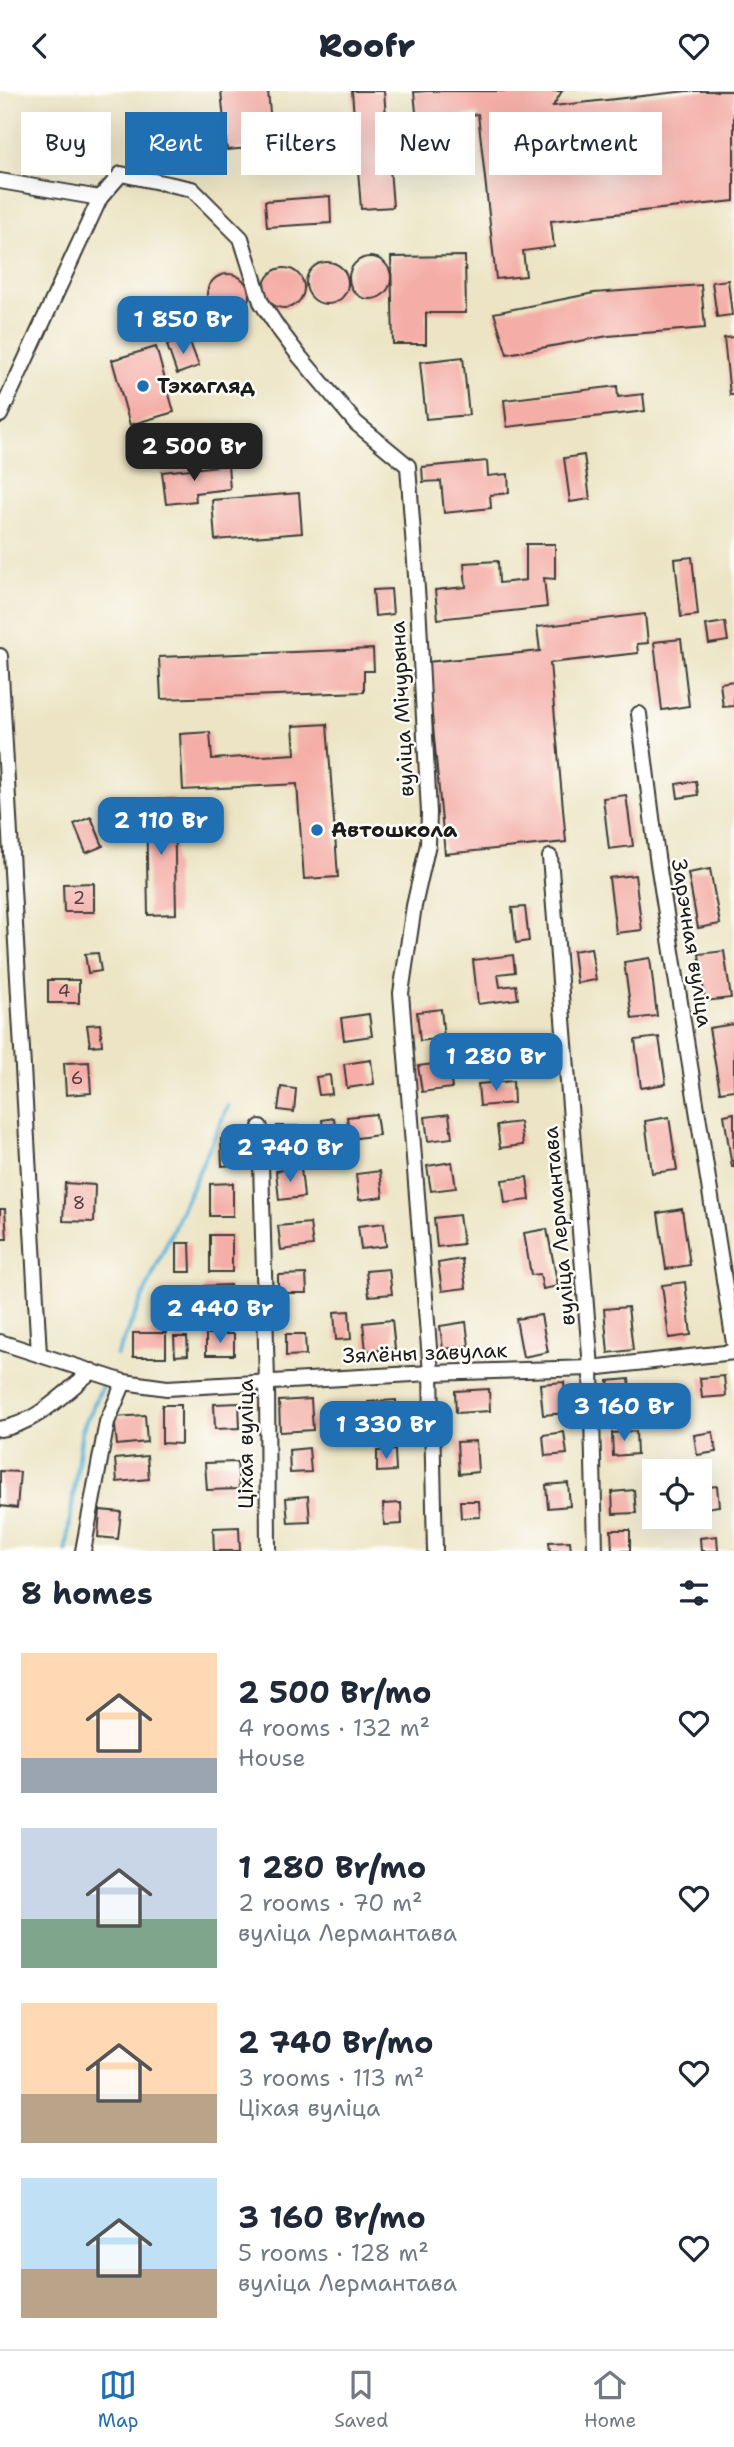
<!DOCTYPE html>
<html lang="en">
<head>
<meta charset="utf-8">
<style>
	body { margin:0; font-family:"Shantell Sans",sans-serif; background:#f2f2f3; color:#1f2937; height:100vh; display:flex; flex-direction:column; font-size:26px; white-space:nowrap }
	* { box-sizing:border-box; margin:0 }
	p { font-size:23px; color:#747a83 }
	.icon { flex:none; width:38px; height:38px; fill:none; stroke:currentColor; stroke-width:2; stroke-linecap:round; stroke-linejoin:round }
	.map { position:relative; height:1460px; overflow:hidden }
	.details { display:flex; flex-direction:column; background:#fff; flex:1 }
	.details>* { flex:none }
	.top-card { position:absolute; left:21px; top:21px; width:693px; height:63px; display:flex; gap:14px }
	.tools { position:absolute; left:642px; top:1368px; display:grid; gap:14px }
	.tools a { display:grid; place-items:center; width:70px; height:70px; border-radius:0px; background:#fff; box-shadow:0 7px 28px #0002; font-size:35px }
	.price { position:absolute; translate:-50% -60px; padding:0 16px; border-radius:14px; background:#1f6fb2; color:#fff; font-size:23px; line-height:46px; filter:drop-shadow(0 2px 4px #0008) }
	.price::after { content:''; position:absolute; left:50%; top:42px; width:21px; height:16px; margin-left:-10px; background:inherit; clip-path:polygon(0 0,100% 0,50% 100%) }
	.price.selected { background:#222; color:#fff }
	ul { padding:0; list-style:none }
	li { display:flex; align-items:center; gap:21px; height:175px; padding:0 21px }
	li span { display:grid; place-items:center; flex:none; width:196px; height:140px; border-radius:0px; color:#555 }
	li>.icon { margin-inline-start:auto }
	span .icon { width:84px; height:84px; fill:#fffc; stroke-width:1 }
	li b { font-size:30px }
	h2 { display:flex; justify-content:space-between; align-items:center; height:84px; padding:0 21px; font-size:30px }
	.tag { padding:0 24px; border-radius:0px; background:#fff; box-shadow:0 7px 28px #0002; font-size:24px; line-height:63px }
	.tag.selected { background:#1f6fb2; color:#fff }
	header { display:flex; justify-content:space-between; align-items:center; height:91px; padding:0 21px; background:#fff; font-size:32px; font-weight:800 }
	.tab-bar { display:flex; justify-content:space-around; align-items:center; height:98px; border-top:2px solid #e0e1e3; background:#fff; font-size:19px; color:#747a83 }
	.tab-bar a { display:grid; justify-items:center; gap:4px }
	.tab-bar .selected { color:#1f6fb2 }
	.map>svg:first-child { display:block }
	.lines { fill:none; stroke-linecap:round; stroke-linejoin:round }
	.stream { stroke:#55b1d3; stroke-width:4.5 }
	.building { fill:#f4aea7 }
	.street-casing { stroke:#3b3a35; stroke-width:18 }
	.street { stroke:#fff; stroke-width:14 }
	.poi-dot { fill:#1f6fb2; stroke:#fdfcf7; stroke-width:2.5 }
	.labels { text-anchor:middle; stroke-width:5; stroke-linejoin:round; paint-order:stroke }
	.number-label { font-size:18px; fill:#52403f }
	.poi-label { font-size:21px; font-weight:bold; fill:#1c1c1c; stroke:#fdfcf7; text-anchor:start }
	.street-label { font-size:21px; fill:#1c1c1c; stroke:#fdfcf7 }
</style>
</head>
<body>
<header><svg class="icon" aria-label="back" viewBox="0 0 24 24"><path d="M15 5l-7 7 7 7"/></svg>Roofr<svg class="icon" aria-label="heart" viewBox="0 0 24 24"><path d="M12 20l-8-8c-3-5 5-10 8-4 3-6 11-1 8 4z"/></svg></header>
<div class="map">
<svg width="734" height="1460" viewBox="0 0 734 1460">
	<rect width="100%" height="100%" fill="#fdfcf7"/>
	<filter id="ink" filterUnits="userSpaceOnUse"><feTurbulence type="fractalNoise" baseFrequency=".0143" numOctaves="2"/><feDisplacementMap in="SourceGraphic" scale="14" xChannelSelector="R" yChannelSelector="G"/><feConvolveMatrix kernelMatrix="1 2 1 2 8 2 1 2 1" color-interpolation-filters="sRGB"/></filter>
	<filter id="wash" filterUnits="userSpaceOnUse"><feTurbulence type="fractalNoise" baseFrequency=".00686" numOctaves="4" result="noise"/><feDisplacementMap in="SourceGraphic" scale="28" xChannelSelector="R" yChannelSelector="G"/><feGaussianBlur stdDeviation="1.57" result="paint"/><feColorMatrix in="noise" values="0 0 0 0 0 0 0 0 0 0 0 0 0 0 0 0 0 1.4 0 .05"/><feComposite in="paint" operator="in"/></filter>
	<g filter="url(#wash)">
		<rect width="100%" height="100%" fill="#ece4c4"/>
		<g class="lines">
			<!-- stream -->
			<g class="stream">
				<polyline points="117,1264 228,1015"/>
				<polyline points="66,1460 82,1339 103,1294"/>
			</g>
		</g>
		<g id="blocks">
			<!-- building -->
			<g class="building">
				<polygon points="221,0 268,0 273,55 227,59"/>
				<polygon points="352,0 384,0 393,116 361,118"/>
				<polygon points="427,0 562,0 553,15 687,0 734,0 734,110 551,130 554,156 523,160 526,185 496,188 478,23 417,31 414,1"/>
				<polygon points="330,105 331,132 267,136 265,110"/>
				<polygon points="465,165 466,222 426,222 426,253 393,253 391,166"/>
				<circle cx="370" cy="187" r="21"/>
				<circle cx="327" cy="192" r="21"/>
				<circle cx="284" cy="197" r="20"/>
				<circle cx="228" cy="204" r="21"/>
				<polygon points="728,189 732,224 717,226 712,191"/>
				<polygon points="701,194 705,237 608,245 507,263 494,222 594,202"/>
				<polygon points="188,246 199,275 177,283 167,254"/>
				<polygon points="734,246 734,304 730,304 724,247"/>
				<polygon points="156,256 174,321 130,334 112,269"/>
				<polygon points="463,266 469,324 426,328 420,271"/>
				<polygon points="617,295 618,306 643,303 645,320 507,336 504,309"/>
				<polygon points="584,364 590,408 570,411 564,367"/>
				<polygon points="487,370 488,385 508,383 509,402 490,404 491,417 444,422 441,390 423,391 422,376"/>
				<polygon points="228,374 230,398 195,402 196,410 166,413 162,381"/>
				<polygon points="299,402 302,442 215,449 212,409"/>
				<polygon points="526,453 555,453 555,488 544,487 547,516 438,528 435,499 466,496 464,472 498,470 499,492 526,489"/>
				<polygon points="692,466 698,524 681,526 675,468"/>
				<polygon points="391,498 393,523 375,525 373,499"/>
				<polygon points="645,523 648,552 637,553 638,562 550,572 566,751 445,763 427,571 540,560 537,536"/>
				<polygon points="725,531 728,550 709,553 706,534"/>
				<polygon points="681,548 689,615 662,619 654,551"/>
				<polygon points="373,558 374,580 364,580 364,601 161,608 159,566"/>
				<polygon points="734,590 734,615 723,616 720,592"/>
				<polygon points="327,633 338,786 304,788 297,693 183,699 180,643 210,641 212,668 295,663 293,635"/>
				<polygon points="696,690 698,704 678,707 676,693"/>
				<polygon points="626,704 633,755 609,758 603,707"/>
				<polygon points="174,708 176,823 148,824 146,709"/>
				<polygon points="91,726 103,755 86,762 74,733"/>
				<polygon points="710,778 720,833 698,837 688,782"/>
				<polygon points="635,784 642,839 616,842 609,787"/>
				<polygon points="94,792 94,821 64,821 63,793"/>
				<polygon points="525,816 529,850 516,852 512,817"/>
				<polygon points="591,857 596,889 577,892 573,860"/>
				<polygon points="724,860 731,907 705,910 699,863"/>
				<polygon points="98,862 101,880 88,882 85,863"/>
				<polygon points="513,864 515,881 498,883 500,896 516,894 518,908 478,913 473,869"/>
				<polygon points="650,867 657,925 632,928 624,871"/>
				<rect x="48" y="889" width="31" height="23"/>
				<polygon points="441,918 444,947 420,950 417,921"/>
				<polygon points="369,923 372,945 344,949 341,927"/>
				<polygon points="100,933 102,954 90,955 87,934"/>
				<polygon points="734,933 734,999 720,1001 709,937"/>
				<polygon points="659,946 666,993 641,997 635,949"/>
				<polygon points="509,949 513,974 489,977 485,952"/>
				<polygon points="371,969 374,993 347,997 344,973"/>
				<polygon points="89,971 91,1002 66,1004 64,972"/>
				<polygon points="448,971 452,997 422,1001 418,975"/>
				<polygon points="330,984 332,1003 319,1004 316,986"/>
				<polygon points="513,990 514,1012 480,1015 478,993"/>
				<polygon points="281,996 296,998 294,1021 278,1019"/>
				<polygon points="734,1022 734,1076 732,1076 724,1024"/>
				<polygon points="376,1023 379,1044 350,1048 347,1026"/>
				<polygon points="449,1023 452,1047 428,1050 425,1026"/>
				<polygon points="669,1026 677,1079 652,1082 645,1030"/>
				<polygon points="334,1027 338,1058 326,1060 322,1029"/>
				<polygon points="520,1031 523,1054 500,1057 497,1034"/>
				<rect x="277" y="1035" width="22" height="27"/>
				<polygon points="233,1047 234,1074 222,1075 221,1048"/>
				<polygon points="452,1071 456,1097 431,1100 427,1075"/>
				<polygon points="301,1077 304,1106 279,1109 276,1080"/>
				<polygon points="380,1080 383,1106 359,1109 356,1083"/>
				<polygon points="527,1086 530,1109 505,1112 502,1089"/>
				<polygon points="65,1092 95,1094 94,1131 63,1130"/>
				<polygon points="233,1092 233,1125 210,1125 210,1093"/>
				<polygon points="0,1118 5,1118 7,1148 0,1148"/>
				<polygon points="682,1118 690,1174 666,1178 658,1122"/>
				<polygon points="459,1124 463,1153 437,1156 434,1127"/>
				<polygon points="310,1132 313,1155 281,1159 278,1135"/>
				<polygon points="384,1132 386,1155 361,1158 358,1135"/>
				<polygon points="547,1138 558,1195 543,1198 540,1183 531,1184 524,1142"/>
				<rect x="210" y="1144" width="22" height="37"/>
				<polygon points="177,1152 190,1152 191,1181 177,1181"/>
				<polygon points="462,1168 466,1197 442,1200 438,1172"/>
				<polygon points="389,1178 392,1203 369,1205 366,1180"/>
				<polygon points="306,1183 307,1202 278,1202 278,1184"/>
				<polygon points="685,1191 691,1244 669,1247 662,1194"/>
				<polygon points="230,1194 231,1217 205,1218 204,1195"/>
				<polygon points="628,1216 633,1259 608,1262 604,1218"/>
				<polygon points="349,1220 351,1248 336,1249 334,1221"/>
				<polygon points="541,1224 548,1261 523,1266 516,1228"/>
				<polygon points="392,1229 395,1258 366,1260 363,1232"/>
				<polygon points="466,1231 469,1255 443,1258 440,1235"/>
				<rect x="133" y="1242" width="33" height="24"/>
				<rect x="206" y="1243" width="28" height="21"/>
				<polygon points="286,1243 305,1243 306,1264 286,1265"/>
				<polygon points="174,1246 187,1246 188,1264 175,1265"/>
				<polygon points="724,1285 726,1305 702,1307 700,1287"/>
				<polygon points="629,1288 631,1310 611,1312 608,1290"/>
				<polygon points="564,1291 567,1322 543,1324 540,1293"/>
				<polygon points="489,1298 490,1320 456,1322 455,1300"/>
				<polygon points="311,1308 313,1339 280,1341 279,1310"/>
				<polygon points="396,1309 397,1327 369,1328 368,1311"/>
				<polygon points="239,1312 240,1337 215,1338 214,1313"/>
				<polygon points="162,1314 181,1314 181,1353 162,1352"/>
				<polygon points="145,1324 147,1351 117,1354 114,1326"/>
				<polygon points="636,1340 637,1363 613,1365 612,1342"/>
				<polygon points="564,1341 567,1363 545,1365 543,1344"/>
				<polygon points="713,1341 716,1361 697,1364 694,1344"/>
				<polygon points="476,1350 478,1381 459,1383 457,1351"/>
				<polygon points="309,1357 311,1381 290,1382 289,1359"/>
				<polygon points="395,1359 396,1380 377,1381 377,1360"/>
				<polygon points="147,1365 149,1388 117,1391 115,1368"/>
				<polygon points="237,1371 239,1398 207,1399 205,1372"/>
				<polygon points="0,1380 20,1381 17,1417 0,1415"/>
				<polygon points="568,1392 570,1415 548,1417 546,1394"/>
				<polygon points="717,1395 719,1415 700,1418 700,1397"/>
				<polygon points="634,1399 636,1422 613,1423 612,1401"/>
				<polygon points="308,1405 310,1431 288,1432 286,1407"/>
				<polygon points="460,1410 479,1410 480,1426 461,1427"/>
				<polygon points="401,1412 402,1433 384,1434 383,1413"/>
				<polygon points="100,1419 121,1421 118,1448 98,1446"/>
				<polygon points="239,1436 240,1460 214,1460 213,1437"/>
				<polygon points="611,1439 630,1439 630,1460 612,1460"/>
				<polygon points="717,1445 718,1460 701,1460 700,1447"/>
				<polygon points="570,1450 571,1460 550,1460 549,1451"/>
			</g>
		</g>
	</g>
	<g filter="url(#ink)">
		<use href="#blocks" fill-opacity="0" stroke="#3b3a35" stroke-width="2"/>
		<g class="lines">
			<defs>
				<g id="street">
					<polyline points="0,90 100,107"/>
					<polyline points="0,324 100,107 121,83 192,98 241,147 261,211 278,237 300,266 356,332 408,375 418,512 429,722 428,753 414,815 401,902 431,1282 435,1460"/>
					<polyline points="0,565 39,1263"/>
					<polyline points="639,623 657,766 734,1252"/>
					<polyline points="550,766 591,1277 595,1460"/>
					<polyline points="260,1036 267,1290 268,1460"/>
					<polyline points="0,1251 124,1291 167,1297 431,1282 591,1277 734,1261"/>
					<path d="M0,1338c36,-5 64,-36 92,-58"/>
					<polyline points="83,1460 107,1331 124,1291"/>
				</g>
			</defs>
			<!-- street casing -->
			<use href="#street" class="street-casing"/>
			<!-- street -->
			<use href="#street" class="street"/>
		</g>
	</g>
	<!-- markers -->
	<g class="poi-dot">
		<circle cx="143" cy="295" r="7"/>
		<circle cx="317" cy="739" r="7"/>
	</g>
	<g class="labels">
		<!-- number labels -->
		<g class="number-label">
			<text x="79" y="813">2</text>
			<text x="64" y="906">4</text>
			<text x="77" y="993">6</text>
			<text x="79" y="1118">8</text>
		</g>
		<!-- poi labels -->
		<g class="poi-label">
			<text x="157" y="302">Тэхагляд</text>
			<text x="331" y="746">Автошкола</text>
		</g>
		<!-- street labels -->
		<g class="street-label">
			<text transform="translate(402 618) rotate(-93)" y="7">вуліца Мічурына</text>
			<text transform="translate(692 852) rotate(81)" y="7">Зарэчная вуліца</text>
			<text transform="translate(559 1135) rotate(-95)" y="7">вуліца Лермантава</text>
			<text transform="translate(425 1262) rotate(-2)" y="7">Зялёны завулак</text>
			<text transform="translate(246 1353) rotate(-90)" y="7">Ціхая вуліца</text>
		</g>
	</g>
</svg>
<div class="tools">
<a><svg class="icon" aria-label="locate" viewBox="0 0 24 24"><circle cx="12" cy="12" r="6"/><path d="M12 2v4M12 18v4M2 12h4M18 12h4"/></svg></a>
</div>
<b class="price" style="left:183px;top:265px">1 850 Br</b>
<b class="price selected" style="left:194px;top:392px">2 500 Br</b>
<b class="price" style="left:161px;top:766px">2 110 Br</b>
<b class="price" style="left:496px;top:1002px">1 280 Br</b>
<b class="price" style="left:290px;top:1093px">2 740 Br</b>
<b class="price" style="left:220px;top:1254px">2 440 Br</b>
<b class="price" style="left:624px;top:1352px">3 160 Br</b>
<b class="price" style="left:386px;top:1370px">1 330 Br</b>
<div class="top-card">
<a class="tag">Buy</a>
<a class="tag selected">Rent</a>
<a class="tag">Filters</a>
<a class="tag">New</a>
<a class="tag">Apartment</a>
</div>
</div>
<section class="details">
<h2>8 homes<svg class="icon" aria-label="filters" viewBox="0 0 24 24"><path d="M4 7h16M4 17h16"/><circle cx="9" cy="7" r="2"/><circle cx="15" cy="17" r="2"/></svg></h2>
<ul>
<li><span style="background:linear-gradient(#ffd9b3 75%,#9aa5b1 0)"><svg class="icon" aria-label="home" viewBox="0 0 24 24"><path d="M3 11l9-7 9 7M6 9v11h12V9"/></svg></span><div><b>2 500 Br/mo</b><p>4 rooms · 132 m²</p><p>House</p></div><svg class="icon" aria-label="heart" viewBox="0 0 24 24"><path d="M12 20l-8-8c-3-5 5-10 8-4 3-6 11-1 8 4z"/></svg></li>
<li><span style="background:linear-gradient(#c9d6e8 65%,#7fa58c 0)"><svg class="icon" aria-label="home" viewBox="0 0 24 24"><path d="M3 11l9-7 9 7M6 9v11h12V9"/></svg></span><div><b>1 280 Br/mo</b><p>2 rooms · 70 m²</p><p>вуліца Лермантава</p></div><svg class="icon" aria-label="heart" viewBox="0 0 24 24"><path d="M12 20l-8-8c-3-5 5-10 8-4 3-6 11-1 8 4z"/></svg></li>
<li><span style="background:linear-gradient(#ffd9b3 65%,#b9a48a 0)"><svg class="icon" aria-label="home" viewBox="0 0 24 24"><path d="M3 11l9-7 9 7M6 9v11h12V9"/></svg></span><div><b>2 740 Br/mo</b><p>3 rooms · 113 m²</p><p>Ціхая вуліца</p></div><svg class="icon" aria-label="heart" viewBox="0 0 24 24"><path d="M12 20l-8-8c-3-5 5-10 8-4 3-6 11-1 8 4z"/></svg></li>
<li><span style="background:linear-gradient(#bfe0f5 65%,#b9a48a 0)"><svg class="icon" aria-label="home" viewBox="0 0 24 24"><path d="M3 11l9-7 9 7M6 9v11h12V9"/></svg></span><div><b>3 160 Br/mo</b><p>5 rooms · 128 m²</p><p>вуліца Лермантава</p></div><svg class="icon" aria-label="heart" viewBox="0 0 24 24"><path d="M12 20l-8-8c-3-5 5-10 8-4 3-6 11-1 8 4z"/></svg></li>
</ul>
</section>
<nav class="tab-bar">
<a class="selected"><svg class="icon" aria-label="map" viewBox="0 0 24 24"><path d="M3 6l6-2 6 2 6-2v14l-6 2-6-2-6 2zM9 4v14M15 6v14"/></svg>Map</a>
<a><svg class="icon" aria-label="saved" viewBox="0 0 24 24"><path d="M7 4h10v16l-5-4-5 4z"/></svg>Saved</a>
<a><svg class="icon" aria-label="home" viewBox="0 0 24 24"><path d="M3 11l9-7 9 7M6 9v11h12V9"/></svg>Home</a>
</nav>
</body>
</html>
